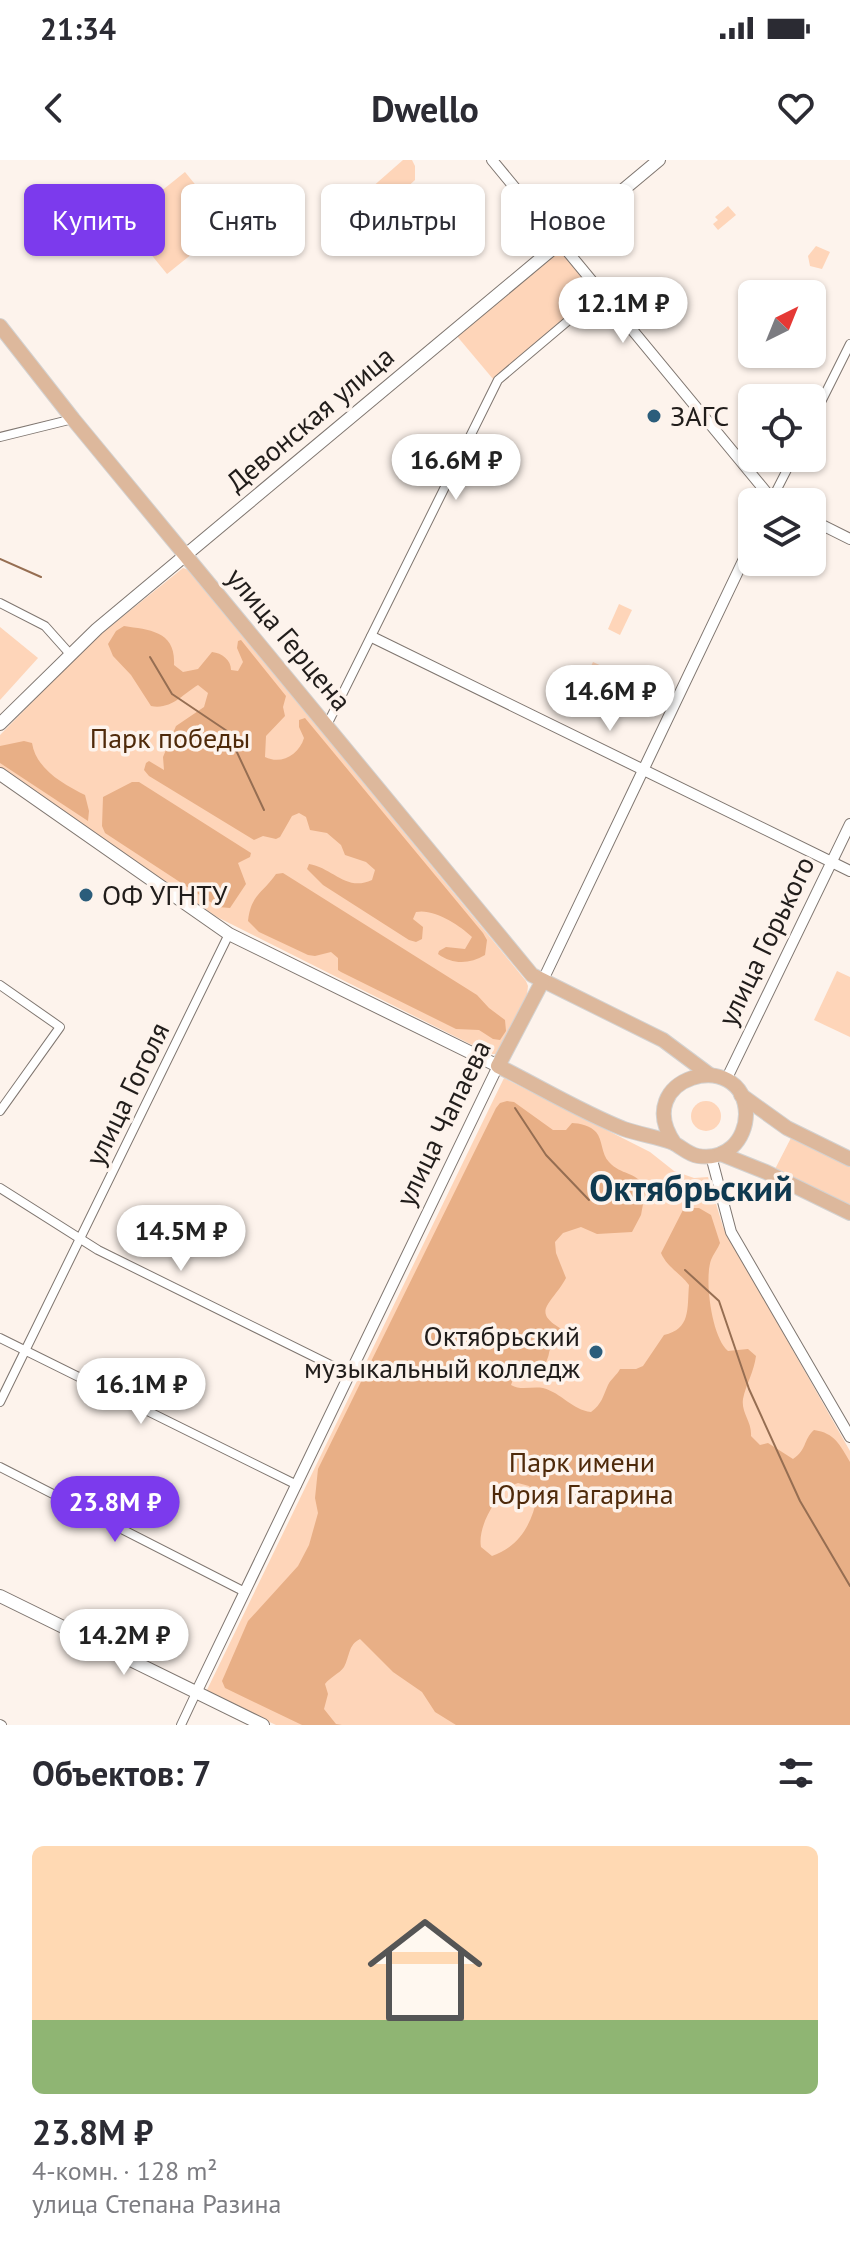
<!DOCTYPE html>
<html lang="ru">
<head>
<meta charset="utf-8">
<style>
	body { margin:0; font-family:"PT Sans",sans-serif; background:#f2f2f3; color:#2b2b33; height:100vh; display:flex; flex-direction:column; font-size:30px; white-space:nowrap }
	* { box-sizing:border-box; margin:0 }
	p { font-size:26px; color:#7c7c81 }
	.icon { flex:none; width:44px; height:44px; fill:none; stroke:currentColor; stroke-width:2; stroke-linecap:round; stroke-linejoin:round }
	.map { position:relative; height:1565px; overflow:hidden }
	.side { display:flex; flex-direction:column; background:#fff; flex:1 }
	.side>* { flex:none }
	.guide { position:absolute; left:24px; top:24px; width:802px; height:72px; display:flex; gap:16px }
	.needle { width:52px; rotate:43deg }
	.buttons { position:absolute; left:738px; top:120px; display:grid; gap:16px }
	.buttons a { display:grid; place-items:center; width:88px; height:88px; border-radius:12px; background:#fff; box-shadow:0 2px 6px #0004; font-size:40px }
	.price { position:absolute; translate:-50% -68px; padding:0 18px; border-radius:28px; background:#fff; color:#222; font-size:26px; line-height:52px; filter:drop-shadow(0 2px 4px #0008) }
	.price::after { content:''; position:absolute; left:50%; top:48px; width:24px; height:18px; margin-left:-12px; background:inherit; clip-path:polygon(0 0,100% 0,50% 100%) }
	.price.current { background:#7c3aed; color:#fff }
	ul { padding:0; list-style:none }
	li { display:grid; align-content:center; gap:16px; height:424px; padding:0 32px }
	li span { display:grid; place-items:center; height:248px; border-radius:12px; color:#555 }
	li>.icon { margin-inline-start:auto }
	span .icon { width:144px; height:144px; fill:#fffc; stroke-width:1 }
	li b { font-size:34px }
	h2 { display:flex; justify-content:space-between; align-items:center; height:96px; padding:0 32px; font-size:34px }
	.chip { padding:0 28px; border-radius:12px; background:#fff; box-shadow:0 2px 6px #0004; font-size:28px; line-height:72px }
	.chip.current { background:#7c3aed; color:#fff }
	.status { display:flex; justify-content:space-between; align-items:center; height:56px; padding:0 40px; background:#fff; direction:ltr }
	.status svg { height:22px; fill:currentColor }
	header { display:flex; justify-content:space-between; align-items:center; height:104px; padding:0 32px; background:#fff; font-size:36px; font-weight:800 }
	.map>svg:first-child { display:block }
	.green { fill:#fed5b9 }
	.forest { fill:#e8af86; fill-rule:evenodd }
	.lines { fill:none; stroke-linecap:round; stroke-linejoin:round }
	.stream { stroke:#966e52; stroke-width:2 }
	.minor-casing { stroke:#7f7670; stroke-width:10 }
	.tertiary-casing { stroke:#7f7670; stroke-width:12 }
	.secondary-casing { stroke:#7f7670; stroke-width:14 }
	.primary-casing { stroke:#d3d2d1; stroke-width:16 }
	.minor { stroke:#fff; stroke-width:8 }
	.tertiary { stroke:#fff; stroke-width:10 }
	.secondary { stroke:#fff; stroke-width:12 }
	.primary { stroke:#ddb89c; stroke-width:14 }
	.poi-dot { fill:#2b5d7b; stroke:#fdf3ec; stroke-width:3 }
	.labels { text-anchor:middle; stroke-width:7; stroke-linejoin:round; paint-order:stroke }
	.poi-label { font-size:28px; fill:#211d1b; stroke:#fdf3ec; text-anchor:start }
	.street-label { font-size:28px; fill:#211d1b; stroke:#fdf3ec }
	.park-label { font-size:28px; fill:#4f2a0a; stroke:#fdf3ec }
	.district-label { font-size:36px; font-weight:bold; fill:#0f394f; stroke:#fdf3ec }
</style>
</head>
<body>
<div class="status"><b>21:34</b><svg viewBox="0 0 49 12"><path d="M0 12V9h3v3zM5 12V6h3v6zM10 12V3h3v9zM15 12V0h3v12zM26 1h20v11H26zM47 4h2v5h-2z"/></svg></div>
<header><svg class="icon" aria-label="back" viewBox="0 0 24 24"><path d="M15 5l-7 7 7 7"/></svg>Dwello<svg class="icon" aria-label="heart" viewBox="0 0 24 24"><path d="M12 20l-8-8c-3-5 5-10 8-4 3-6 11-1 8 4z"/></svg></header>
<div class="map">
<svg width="850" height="1565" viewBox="0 0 850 1565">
	<rect width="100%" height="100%" fill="#fdf3ec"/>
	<!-- green -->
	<g class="green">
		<polygon points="403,0 412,0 415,6 415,20 372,59 359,58 354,43"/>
		<polygon points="185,12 228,65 167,114 124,61"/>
		<polygon points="728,46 736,55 718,70 713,64 718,60 715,57"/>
		<polygon points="816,86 830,92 822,109 810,106 808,96"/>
		<polygon points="558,89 595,133 493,219 456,175"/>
		<polygon points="183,408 189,410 526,821 528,826 527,835 498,894 490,894 217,757 0,608 0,575 91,482"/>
		<polygon points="619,444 632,450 620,475 608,469"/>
		<polygon points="0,467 38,498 0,540"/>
		<polygon points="593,502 619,514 609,535 583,523"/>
		<polygon points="837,811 850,817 850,877 814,860"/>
		<polygon points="504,918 650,992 674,1011 694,1018 708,1017 723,1067 850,1291 850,1565 276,1565 206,1532"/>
		<circle cx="706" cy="956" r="15"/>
		<polygon points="792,976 850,1004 850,1051 773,1013"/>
	</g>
	<!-- forest -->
	<g class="forest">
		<path d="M124,466c26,4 52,5 50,39l9,7 15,-3 14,-17c10,1 19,8 19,18l7,1 5,-9 -6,-14 1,-7 3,-1 45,56 -3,11 2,9 -19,20 -1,21c16,8 34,-2 39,-19l-5,-11v-7l6,-2 178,215 4,7 -2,15c-15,9 -32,10 -47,-1l1,-3 7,-4 19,2 7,-12c-12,-12 -39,-29 -56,-25l-3,7 10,8 -1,12 -6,3 -7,-2 -86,-55 -16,-16 2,-5c24,4 37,28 63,16l3,-10 -9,-8 -21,-7 -4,-10 -14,-12 -17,-3 -4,-13 -7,-4 -7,3 -12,21 -4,2 -13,-3 -9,4 -105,-64 -5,-6 2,-7 3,-2 15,9 -1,-13 13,-31 28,-19 4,-14 -10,-8c-15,9 -27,25 -47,21l-20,-31 -18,-19 -5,-12 8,-13z"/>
		<path d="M24,581l8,2c4,26 31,41 53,52l4,16 -1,10 -88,-58v-17z"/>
		<polygon points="132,622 139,622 251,693 250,697 238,703 246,724 230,748 218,747 105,673 102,666 103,637"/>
		<path d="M283,713l194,122 12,13 16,12 1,11 -6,9 -7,-1 -14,-9 -23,-1 -115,-57 -3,-2v-12l-7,-6 -16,4 -7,-1 -49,-23 -11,-11c3,-27 15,-28 28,-47z"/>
		<path d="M507,941l7,1 39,28h13l6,-7c7,0 19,3 24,9 7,8 5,22 13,30 13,14 25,8 37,26l-5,27 -9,17 -35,2 -16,-7 -18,6 -8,9 1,11 10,25c-15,28 -39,34 3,55v4l-4,6c-24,9 -10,4 -21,23l-29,8 -4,11c10,6 21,1 32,3 19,5 29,22 48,24 11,-8 12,-16 17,-27 3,-6 9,-10 12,-16h16l7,-3 21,-31c27,-6 23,-26 25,-50 -9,-12 -22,-18 -28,-32l23,-45h15l12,7 9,28c-2,6 -7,11 -9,17 -7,20 1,78 17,91l20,-2 8,7c-2,16 -10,28 -13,43 -2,14 9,22 8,37l9,9 8,-2 25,16c14,-9 10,-19 21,-29 21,3 26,15 36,32v263h-394l-21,-13 -13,-20 -29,-20 -33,-33c-12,6 -10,17 -16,28 -5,7 -14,10 -19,17l3,10 -4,15 12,15 6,1h-40l-77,-37 -3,-7 26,-60 50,-55 11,-21 9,-32 -3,-15 3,-29 178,-361 4,-5zM518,1323l11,3 8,11c-5,27 -18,50 -45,59l-11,-9c-4,-21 17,-57 37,-64z"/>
	</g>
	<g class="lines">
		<!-- stream -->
		<g class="stream">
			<polyline points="0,399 41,417"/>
			<polyline points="150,497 172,534 227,571 264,650"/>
			<polyline points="515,948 546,995 589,1040"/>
			<polyline points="685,1110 719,1141 749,1229 800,1341 850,1426"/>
		</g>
		<defs>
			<g id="minor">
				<polyline points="812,260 850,184"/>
				<polyline points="0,277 73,259"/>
				<polyline points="772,339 793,298"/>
				<polyline points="0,443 45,466 70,494"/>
				<polyline points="327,565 498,220 601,133"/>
				<polyline points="0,825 60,867 0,951"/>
				<polyline points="0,1028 98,1090 351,1215"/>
				<polyline points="0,1178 297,1325"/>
				<polyline points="0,1242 229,774"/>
				<polyline points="0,1307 245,1432"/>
				<polyline points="0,1564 2,1565"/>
				<polyline points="181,1565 196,1533"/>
			</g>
			<g id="tertiary">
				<polyline points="492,0 767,333 777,342"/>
				<polyline points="812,360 850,379"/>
				<polyline points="372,477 850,711"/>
				<polyline points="542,822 752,382"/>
				<polyline points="726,920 850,664"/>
				<polyline points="711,996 731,1072 850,1277"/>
				<polyline points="196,1533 498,906"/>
			</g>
			<g id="secondary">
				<polyline points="0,564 97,469 659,0"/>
				<polyline points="0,614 229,774 498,906"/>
				<polyline points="0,1436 263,1565"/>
			</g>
			<g id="primary">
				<polyline points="0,166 73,259 532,815 663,880 710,915"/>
				<path d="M542,822l-44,84c42,21 83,46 126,63 15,5 32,8 47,13 10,4 16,12 27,14 12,2 25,-1 34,-9 9,-8 14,-21 14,-33 -2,-69 -118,-37 -71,30"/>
				<polyline points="741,935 787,968 850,999"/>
				<polyline points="721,994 766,1012 850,1053"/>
			</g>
		</defs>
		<!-- minor casing -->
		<use href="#minor" class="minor-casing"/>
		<!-- tertiary casing -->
		<use href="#tertiary" class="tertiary-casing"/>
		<!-- secondary casing -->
		<use href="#secondary" class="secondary-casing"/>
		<!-- primary casing -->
		<use href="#primary" class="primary-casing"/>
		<!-- minor -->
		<use href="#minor" class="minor"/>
		<!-- tertiary -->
		<use href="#tertiary" class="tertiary"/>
		<!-- secondary -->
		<use href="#secondary" class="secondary"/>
		<!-- primary -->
		<use href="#primary" class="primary"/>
	</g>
	<!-- markers -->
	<g class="poi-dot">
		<circle cx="654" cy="256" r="8"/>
		<circle cx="86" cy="735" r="8"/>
		<circle cx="596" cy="1192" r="8"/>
	</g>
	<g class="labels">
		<!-- poi labels -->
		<g class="poi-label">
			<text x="670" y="266">ЗАГС</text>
			<text x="102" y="745">ОФ УГНТУ</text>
			<text x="580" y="1186" text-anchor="end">Октябрьский<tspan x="580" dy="32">музыкальный колледж</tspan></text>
		</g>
		<!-- street labels -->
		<g class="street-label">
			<text transform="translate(310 259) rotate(-40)" y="10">Девонская улица</text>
			<text transform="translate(289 479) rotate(50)" y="10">улица Герцена</text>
			<text transform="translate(766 781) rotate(-64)" y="10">улица Горького</text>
			<text transform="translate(127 934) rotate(-64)" y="10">улица Гоголя</text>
			<text transform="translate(443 963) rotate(-64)" y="10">улица Чапаева</text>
		</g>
		<!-- park labels -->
		<g class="park-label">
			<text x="170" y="588">Парк победы</text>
			<text x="582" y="1312">Парк имени<tspan x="582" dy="32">Юрия Гагарина</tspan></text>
		</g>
		<!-- district labels -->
		<g class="district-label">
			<text x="691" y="1041">Октябрьский</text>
		</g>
	</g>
</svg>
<div class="buttons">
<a><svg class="needle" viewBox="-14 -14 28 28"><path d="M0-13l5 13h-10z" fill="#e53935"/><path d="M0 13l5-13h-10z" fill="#7c7c81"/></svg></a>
<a><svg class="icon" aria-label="locate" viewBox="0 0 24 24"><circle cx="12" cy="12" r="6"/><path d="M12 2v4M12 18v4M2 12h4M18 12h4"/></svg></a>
<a><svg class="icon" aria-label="layers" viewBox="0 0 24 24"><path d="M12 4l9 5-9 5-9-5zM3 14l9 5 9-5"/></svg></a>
</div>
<b class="price" style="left:623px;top:185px">12.1M ₽</b>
<b class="price" style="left:456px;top:342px">16.6M ₽</b>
<b class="price" style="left:610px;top:573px">14.6M ₽</b>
<b class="price" style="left:181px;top:1113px">14.5M ₽</b>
<b class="price" style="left:141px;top:1266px">16.1M ₽</b>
<b class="price current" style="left:115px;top:1384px">23.8M ₽</b>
<b class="price" style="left:124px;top:1517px">14.2M ₽</b>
<div class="guide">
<a class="chip current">Купить</a>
<a class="chip">Снять</a>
<a class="chip">Фильтры</a>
<a class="chip">Новое</a>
</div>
</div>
<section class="side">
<h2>Объектов: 7<svg class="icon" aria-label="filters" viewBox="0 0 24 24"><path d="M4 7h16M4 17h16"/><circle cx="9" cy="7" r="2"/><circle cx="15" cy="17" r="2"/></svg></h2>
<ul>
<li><span style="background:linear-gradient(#ffd9b3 70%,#8fb573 0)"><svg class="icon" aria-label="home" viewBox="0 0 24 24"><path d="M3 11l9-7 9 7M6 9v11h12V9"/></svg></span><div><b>23.8M ₽</b><p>4-комн. · 128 m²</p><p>улица Степана Разина</p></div></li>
</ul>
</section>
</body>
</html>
